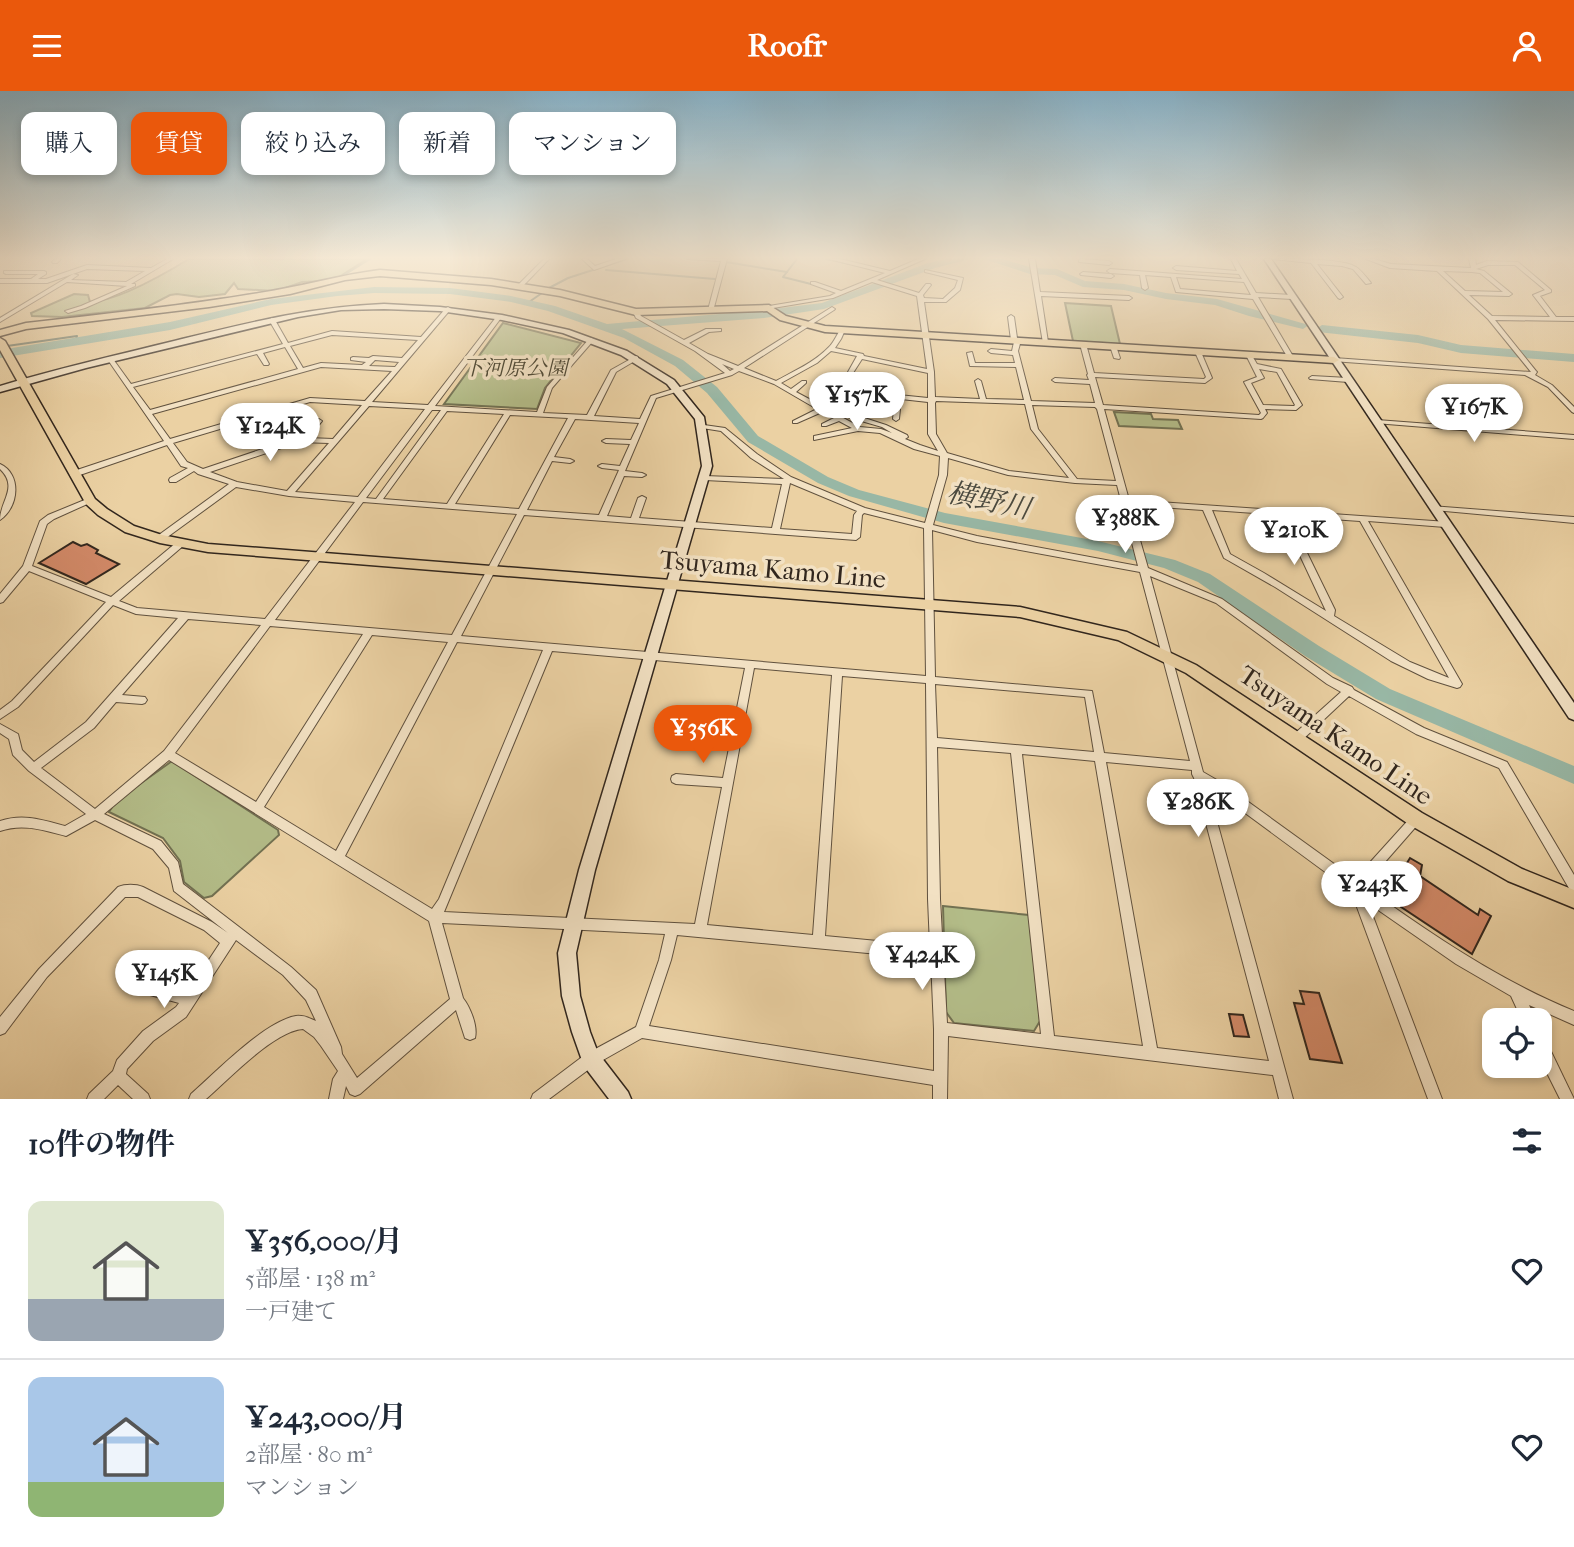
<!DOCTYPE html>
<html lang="ja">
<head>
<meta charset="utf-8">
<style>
	body { margin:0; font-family:"IM FELL French Canon","Noto Serif JP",serif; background:#f6f6f7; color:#1f2937; height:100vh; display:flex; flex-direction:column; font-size:26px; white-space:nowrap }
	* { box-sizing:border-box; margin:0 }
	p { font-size:23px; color:#747a83 }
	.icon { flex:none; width:38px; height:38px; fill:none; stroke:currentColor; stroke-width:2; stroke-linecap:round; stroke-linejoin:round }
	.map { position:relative; height:1008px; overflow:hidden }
	.details { display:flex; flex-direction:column; background:#fff; flex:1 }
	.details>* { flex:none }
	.banner { position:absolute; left:21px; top:21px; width:700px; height:63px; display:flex; gap:14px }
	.tools { position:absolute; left:1482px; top:917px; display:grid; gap:14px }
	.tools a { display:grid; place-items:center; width:70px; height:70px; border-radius:14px; background:#fff; box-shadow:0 4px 10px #0003; font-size:35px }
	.price { position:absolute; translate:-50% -60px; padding:0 16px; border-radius:24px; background:#fff; color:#222; font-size:23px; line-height:46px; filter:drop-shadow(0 2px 4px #0008) }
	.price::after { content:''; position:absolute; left:50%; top:42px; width:21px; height:16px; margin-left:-10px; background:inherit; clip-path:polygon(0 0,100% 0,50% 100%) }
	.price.on { background:#ea580c; color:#fff }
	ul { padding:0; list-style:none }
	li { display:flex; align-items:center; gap:21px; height:175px; padding:0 28px }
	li+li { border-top:2px solid #e0e1e3 }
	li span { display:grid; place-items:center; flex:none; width:196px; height:140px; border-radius:14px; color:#555 }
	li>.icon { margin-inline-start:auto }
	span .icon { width:84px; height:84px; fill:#fffc; stroke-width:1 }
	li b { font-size:30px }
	h2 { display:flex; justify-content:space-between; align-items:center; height:84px; padding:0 28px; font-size:30px }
	.tag { padding:0 24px; border-radius:14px; background:#fff; box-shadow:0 4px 10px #0003; font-size:24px; line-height:63px }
	.tag.on { background:#ea580c; color:#fff }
	header { display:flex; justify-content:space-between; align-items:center; height:91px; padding:0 28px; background:#ea580c; color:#fff; font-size:32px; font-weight:800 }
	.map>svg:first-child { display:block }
	.green { fill:#b3bc88; stroke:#727152; stroke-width:2 }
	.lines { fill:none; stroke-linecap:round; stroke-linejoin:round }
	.stream { stroke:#6f7d6f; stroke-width:2 }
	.river { fill:#98b7a5; fill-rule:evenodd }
	.building { fill:#d48a69; stroke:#31261d; stroke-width:2 }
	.street-casing { stroke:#60513e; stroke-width:2 }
	.secondary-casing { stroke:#31261d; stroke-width:3 }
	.primary-casing { stroke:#31261d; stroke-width:3 }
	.street { fill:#f2e1c3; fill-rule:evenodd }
	.secondary { fill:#f2e1c3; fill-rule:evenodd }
	.primary { fill:#ebd1a3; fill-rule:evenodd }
	.labels { text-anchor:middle; stroke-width:7; stroke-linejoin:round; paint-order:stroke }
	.far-park-label { font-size:21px; font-style:italic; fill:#524c38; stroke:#f2e1c3 }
	.street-label { font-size:26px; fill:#31261d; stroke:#f2e1c3 }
	.water-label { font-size:28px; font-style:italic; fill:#4b4a3f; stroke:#f2e1c3 }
</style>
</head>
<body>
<header><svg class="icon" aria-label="menu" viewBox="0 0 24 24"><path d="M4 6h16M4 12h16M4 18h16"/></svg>Roofr<svg class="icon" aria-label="person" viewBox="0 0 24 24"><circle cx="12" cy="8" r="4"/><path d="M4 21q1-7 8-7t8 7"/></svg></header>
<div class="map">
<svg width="1574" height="1008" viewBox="0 0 1574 1008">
	<rect width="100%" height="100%" fill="#ebd1a3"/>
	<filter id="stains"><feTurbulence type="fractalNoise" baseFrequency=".00286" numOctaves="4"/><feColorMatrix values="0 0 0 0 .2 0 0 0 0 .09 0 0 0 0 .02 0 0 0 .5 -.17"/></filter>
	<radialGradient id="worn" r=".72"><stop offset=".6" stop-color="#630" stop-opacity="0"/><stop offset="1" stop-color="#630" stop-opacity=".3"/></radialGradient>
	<!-- green -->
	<g class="green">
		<path d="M189,168h178l-28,18 -16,4 -21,1 -25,9 -39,-2 -4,-6 -9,11 -26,3 -22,-3 -7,1 -25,13 -83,9 -30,-1 -1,-3 43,-19 14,1 2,7c27,-1 76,-29 99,-43z"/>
		<polygon points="1065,212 1111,215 1120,253 1073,250"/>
		<polygon points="503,232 581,252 545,297 537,318 444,313"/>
		<polygon points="1114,321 1151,323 1153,328 1178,329 1182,338 1119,335"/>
		<polygon points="172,670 278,739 279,744 212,805 204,807 184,791 180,770 163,747 109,721 116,710"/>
		<polygon points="943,815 1029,824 1040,930 1034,940 954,932 946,921"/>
	</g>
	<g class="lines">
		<!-- stream -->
		<g class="stream">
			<polyline points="797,168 783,186 811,193"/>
			<polyline points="826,168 850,173"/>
			<polyline points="726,171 787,181"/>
			<polyline points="606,179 715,188"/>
			<polyline points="344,184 370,168"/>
			<polyline points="549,197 568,187 627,168"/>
			<polyline points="529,211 542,202"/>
			<polyline points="0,256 77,245 75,252"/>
		</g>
		<!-- river -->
		<g class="river">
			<polygon points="946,168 970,168 935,177 824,218 764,227 622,238 683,269 717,296 758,345 828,386 859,399 945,422 1098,450 1175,469 1210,483 1319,555 1390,598 1574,675 1574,693 1376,608 1305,565 1198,491 1164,477 1098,460 944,432 849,405 818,392 748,351 707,302 675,275 624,247 548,220 511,211 450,203 374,202 337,205 271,214 170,239 0,267 0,259 170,231 271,208 374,196 450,197 511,205 555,215 607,233 764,219 822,212 928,172"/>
			<polygon points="984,168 1002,168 1033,177 1057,178 1085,190 1124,193 1166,202 1217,208 1309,234 1303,238 1249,225 1215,214 1166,208 1124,199 1083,196 1055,184 1030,183"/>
			<polygon points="1322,234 1418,244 1461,254 1574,263 1574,271 1461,262 1418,252 1318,241 1316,238"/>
		</g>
	</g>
	<!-- building -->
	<g class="building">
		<polygon points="73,451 81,455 87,453 98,459 96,462 119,473 86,493 39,472"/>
		<polygon points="1410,767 1422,774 1420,785 1478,824 1480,818 1491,825 1472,863 1386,806"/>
		<polygon points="1300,900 1319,902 1342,972 1310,968 1294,912 1304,913"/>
		<polygon points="1229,923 1243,924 1249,946 1234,945"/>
	</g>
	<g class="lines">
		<defs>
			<g id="street">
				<polygon points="55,168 61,168 57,172 53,172 52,171"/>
				<polygon points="167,168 173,168 131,193 135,193 135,195 85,217 68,222 65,220 81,215 127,195 67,191 0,231 0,227 73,183 78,184 71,189 126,191 145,180 87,178 47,192 0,192 0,188 31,188 38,183 6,183 4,182 4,180 44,180 46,181 46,183 38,188 46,188 87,174 151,177"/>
				<polygon points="544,168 549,168 521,197 517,197 517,195"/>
				<polygon points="582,168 587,168 595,175 616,168 625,168 594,179"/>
				<polygon points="687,168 727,168 713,220 708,219 721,170"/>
				<path d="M829,168h11l50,12 28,-12h7l-48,21 42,13 7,-9h4l1,1 -8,10 1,3 19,1 12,-11 3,-8 -33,-8v-2l38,8 -3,12 -14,12h-22l10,70 1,25 45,2 -5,-18 3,-2 3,2 5,18 38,1 -8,-33 -46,-1 -3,-13 5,-1 3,11h40l-2,-8 -22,-2 -3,-2 3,-2 21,2 2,-9 -3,-2 -3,-23 3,-2 3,2 3,21 4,2 -3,11 13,50 64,2 -5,-19 -35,-2 -3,-2 3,-2 34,2 -2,-5 1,-1 -8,-30 3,-2 3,2 8,29 110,6 2,-2 -11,-25 3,-2 3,2 11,26 -7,5 -110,-6 8,28 156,10 2,-2 -17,-31 13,-5 -11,-22 5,-1 6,10 24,5 21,36 -6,5 -31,-1 2,4 -4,5 -2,1 -157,-10 25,91 319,22 1,2 -4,3 -77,-6 94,163 -2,3 -3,1 -29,-9 -37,-18 -116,-74 -51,-29 -21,-48 -73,-5 18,63 74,31 111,79 19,9 2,3 70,38 83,34 67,113v16l-4,-1 -71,-122 -83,-34 -67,-38 -49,46 -4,1 -4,-1 -1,-3 1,-3 49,-44 -14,-8 -111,-81 -66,-27 53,196 19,11 133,96 57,-63 4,-2 4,2 2,3 -2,3 -56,64c67,48 134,94 210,125v14l-45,-20 7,15h-14l-11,-24 -55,-32 -88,-61 74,196h-14l-77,-208 -144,-106 86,314h-14l-6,-24 -325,-39 -1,63h-14v-14l-291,-47 -46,26 -47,35h-18l2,-5 53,-40 50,-27 23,-67 6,-26 -223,-11 21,75c7,9 15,28 12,40l-5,2 -5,-2 -9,-28 -96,84 -5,2 -5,-2 -4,-8 -3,13h-14l4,-20 5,-8 -17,-25 -7,-9 -11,-8c-29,2 -74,50 -97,70h-17l2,-5c24,-21 74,-73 105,-78 8,-1 13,2 20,5l-10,-21 -23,-25 -47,-35 -50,77 -33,24 -26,28 -1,5 22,20 2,5h-17l-15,-14 -14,14h-17l2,-5 24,-23 4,-11 26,-29 33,-24 3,-4 -36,-10 -1,-5 1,-5 5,-1 39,11 33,-50 -16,-13 -66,-33h-13l-78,80 -42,56 -5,2v-18l39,-48 79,-82c7,-3 18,-3 25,0l69,35 16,11 -54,-42 -5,-23 -16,-19 -58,-29 -29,16c-23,-6 -43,-13 -66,-5v-10c23,-8 43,-1 65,5l21,-12 -57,-43 -16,-16 -4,-16 -9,-6v-9l18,10 4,16 12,12 52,-40 92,-104 -42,-4 -23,-9 -95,102 -18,12v-9l12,-9 94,-99 -77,-31 -26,31 -3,1v-9l23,-28 17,-45 8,-6 39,-16h3l4,2 -40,18 -7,5 -15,42 79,31 66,-55h6l1,2 -1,2 -64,55 18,7 128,11 90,-117 -66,-6 -53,-9 -74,54h-6l-1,-2 1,-2 73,-53 -31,-10 -4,-3 -18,11h-6l-1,-2 1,-2 18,-10 -7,-2 -14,-21 -90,31h-6l-1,-2 1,-2 93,-31 -56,-81 1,-1h4l18,25 152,-40 -14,-24 3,-2 3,2 13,23 44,-12 89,6 25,-29 2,-1 3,2 -1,1 -78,92 56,3 69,-89h4v2l-66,88 102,6 10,-25 42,-48 2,-1 3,2 -1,1 -41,47 -9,25 44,2 24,-45 25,-14 2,1v2l-22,13 -22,44 46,3 11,-23 74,-23 -30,-22 -59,-33 -3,-6 1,-1h4l3,5 43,24 22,-11h15v2l-12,1 -20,11 19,11 30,12 94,-59 3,2 -1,1 -90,58 32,13c18,-10 39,-19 53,-34 6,-6 8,-14 13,-19l3,2 -4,9 -6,9 28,6 1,2 63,13 -10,-73 -45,-14 -39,16 -66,11 -1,-1 3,-2 61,-10 6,-3 -25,-9v-2h4l26,9 44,-18zM332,244l86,5 -16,18 -29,-2 -4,2 -16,-1 -2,1v2l15,2 -4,3 -41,-2 -18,5 -13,-22zM285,256l13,22 -148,41 -17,-23 124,-33 7,11h4l1,-1 -6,-11zM831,260l26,5 -9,16 3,2 2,-1 9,-14 66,14v25l-49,-5 -37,18 -13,-4 -3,1 -30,-16 10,-9v-2h-4l-11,8 -10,-6 36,-20zM375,269l24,2 -4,5 -26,-1zM722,273l12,5 -4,2zM321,276l71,4 -27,30 -55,-3 -140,41 -18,-25zM1259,278l18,3 18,33 -1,1 -31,-1 -12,-22 13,-5zM739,280l35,13 43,25 -24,12v2h4l25,-11 12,6 -12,6v2h4l13,-5 13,7 -38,8v4l44,-9 22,2 34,16 26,7 -1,19 -14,48 -60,-15 -74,-31 -34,-23 -32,-26 -21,-3 -4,2 2,1 19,3 30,27 33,21 -79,-3 -4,2 4,2 77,4 -10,44 -133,-10 7,-20 -4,-2 -4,2 -7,20 -24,-2 17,-40 18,1 4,-2 -4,-2 -17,-2 31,-73 76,-23zM880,306l15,2 -2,20 3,2 3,-2 2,-20 27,3v32l10,17 -18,-6 -15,-6 3,-2 -1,-2 -21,-10 -37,-12zM936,310l89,3 6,25 38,49 -60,-7 -62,-18 -11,-19 -1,-31zM310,311l52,3 -29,34 -25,-1 14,-17 -3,-2 -2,1 -16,18h-6l-92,31 -16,-7 -14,-19zM1032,314l63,2 2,2 19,72 -39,-2 -39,-50zM369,315l56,3 -67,88 -63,-5zM432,319h9l-65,89 -10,-1zM447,320l57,3 -57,90 -64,-5zM834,322l48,14 10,6 -11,-4 -21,-2zM510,324l58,3 -49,91 -64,-5zM575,328l64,4 -8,17 -25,-1 -4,2 4,2 24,1 -10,22 -18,-2 -4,2 4,2 17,2 -20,45 -72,-5 25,-49 18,2 4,-2 -4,-2 -16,-2zM299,351l30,1 -42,48 -50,-9 -27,-10zM948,367l60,17 67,8 42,2 21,81 -161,-30 -44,-11 14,-50zM790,392l67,28 -3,4 -2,19 -72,-5zM363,411l154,12 -65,121 -177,-15zM1212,419l69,5 45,96 -62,-38 -34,-19zM864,422l60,15 2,148 -465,-40 63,-121 332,25 4,-3 2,-22zM1289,425l71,5 89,157 -39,-16 -76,-46 1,-6zM932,439l45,12 163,30 50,189 -86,-8 -12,-62 -157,-14zM188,528l73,6 -97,126 -69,58 -54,-41 53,-40 22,-26 26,2 3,-1 2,-3 -2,-3 -23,-2zM270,535l93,8 -107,168 -81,-49zM372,544l76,7 -112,209 -72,-44zM457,551l86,8 -104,249 -7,10 -87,-53zM552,560l193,17 -22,110 -47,-4 -4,2 -1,3 1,3 4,2 46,3 -27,137 -251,-12zM754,577l78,7 -19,260 -106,-10zM842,585l84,7 2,216 2,47 -105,-10zM935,593l150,13 9,55 -157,-14zM937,656l74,6 30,281 -94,-11 -7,-124zM1022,663l73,7 48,285 -89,-10zM169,669l260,161 21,78 -93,79 -15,-24 -1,-7 -25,-57 -25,-23 -108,-83 -5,-22 -17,-21 -57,-27zM1106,671l86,8v4l2,4 75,283 -112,-13zM677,844l254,24 3,70v42l-285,-45 22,-66z"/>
				<polygon points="1029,168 1035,168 1040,201 1129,205 1132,207 1129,209 1041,205 1048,251 1043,252"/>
				<polygon points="1081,168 1109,170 1112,172 1109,174 1079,171 1079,169"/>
				<path d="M1231,168h5l20,34 36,2 3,2 -3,2 -34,-2 36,61 -1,1 -5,-1 -35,-59 -77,-7 -5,-15 -26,-2 3,13 -3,2 -3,-2 -2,-13 -30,-2 -3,-2 3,-2 132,10 -3,-5 -63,-4 -3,-2 3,-2 61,5zM1176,186l68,5 7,13 -71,-6z"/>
				<path d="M1273,168c18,0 69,-1 83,8 5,3 11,11 15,16l-5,1 -13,-15 -11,-3 -25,-2 26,33 -3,2 -2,-1 -27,-35z"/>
				<path d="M1366,168h8l17,5 80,4 -2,-9h6l1,6 11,-4 31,1 33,28v2l-11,4 16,21h18v4l-79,-1 41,51 1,1 -2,3 17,10 22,22v6l-2,-1 -24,-25 -23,-12 -193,-14 -1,-1 3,-2 197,14 -43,-53 -51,-48 -47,-3zM1488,174h27l30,25 -12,5 17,22 -58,-1 -23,-21 40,1 3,-2 -28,-23 -8,-2zM1443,180l29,1 8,1 23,19 -38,-1z"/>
				<polygon points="1083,181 1111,183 1114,185 1111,187 1081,184 1080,183"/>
				<polygon points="1113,253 1116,255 1120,267 1119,268 1114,267 1110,255"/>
				<polygon points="1312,285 1348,287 1351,289 1348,291 1310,288 1309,287"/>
				<polygon points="1377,329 1574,344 1574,348 1375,332 1374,331"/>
				<path d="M0,373c22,10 19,43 0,56 0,-19 19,-33 0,-51z"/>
				<polygon points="1431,415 1574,426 1574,432 1434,419 1430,417"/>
				<polygon points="1540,946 1545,948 1574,1008 1560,1008 1540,968"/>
			</g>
			<g id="secondary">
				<polygon points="1264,168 1271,168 1574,612 1574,629 1569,627"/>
				<path d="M384,213l56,3 62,8 67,15 58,21 47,29 30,37 8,49 -117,404 -19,83 4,43 10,36 8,21 30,39 3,7h-22l-25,-33 -12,-34 -10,-36 -4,-43 21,-83 123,-404 -7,-47 -28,-35 -46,-29 -58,-22 -61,-13 -62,-9 -56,-2 -43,1 -43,7 -212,51 -86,24v-6c56,-17 113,-30 170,-44 74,-18 138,-35 214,-38z"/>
			</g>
			<g id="primary">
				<path d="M380,179l111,9 69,11 76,19 133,-4 17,11 39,10 509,31 5,3 -5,3 -509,-31 -45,-12 -13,-9 -131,4 -76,-19 -69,-11 -111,-9 -35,4 -55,14 -81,13 -183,22 -26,7v-6l26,-7c78,-9 156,-17 233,-30 41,-6 80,-18 121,-23z"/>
				<polygon points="0,247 5,250 95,408 107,418 134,435 162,444 208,453 1020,516 1127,541 1196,574 1422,722 1522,778 1574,799 1574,817 1508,790 1410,734 1186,582 1118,549 1020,526 208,461 160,452 125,441 98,424 86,413 0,259"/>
			</g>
		</defs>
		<!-- street casing -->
		<use href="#street" class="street-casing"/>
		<!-- secondary casing -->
		<use href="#secondary" class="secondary-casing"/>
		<!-- primary casing -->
		<use href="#primary" class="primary-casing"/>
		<!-- street -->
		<use href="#street" class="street"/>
		<!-- secondary -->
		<use href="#secondary" class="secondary"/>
		<!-- primary -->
		<use href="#primary" class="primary"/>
	</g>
	<!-- sky -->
	<linearGradient id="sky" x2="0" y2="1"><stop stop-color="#88b5cd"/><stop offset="0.54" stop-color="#f6ead6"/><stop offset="1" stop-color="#f6ead6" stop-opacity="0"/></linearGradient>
	<rect width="1574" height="309" fill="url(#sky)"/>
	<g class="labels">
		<!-- far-park labels -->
		<g class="far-park-label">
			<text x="515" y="284">下河原公園</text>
		</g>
		<!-- street labels -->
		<g class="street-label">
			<text transform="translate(773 478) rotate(5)" y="9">Tsuyama Kamo Line</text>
			<text transform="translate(1336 644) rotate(34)" y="9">Tsuyama Kamo Line</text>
		</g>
		<!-- water labels -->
		<g class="water-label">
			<text transform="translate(989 409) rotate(12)" y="10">横野川</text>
		</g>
	</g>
	<rect width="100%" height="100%" filter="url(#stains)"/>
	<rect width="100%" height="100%" fill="url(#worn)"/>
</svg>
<div class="tools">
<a><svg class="icon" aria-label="locate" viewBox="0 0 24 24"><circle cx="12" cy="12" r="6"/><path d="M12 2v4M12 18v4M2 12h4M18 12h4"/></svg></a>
</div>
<b class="price" style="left:857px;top:341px">¥157K</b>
<b class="price" style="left:1474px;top:353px">¥167K</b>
<b class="price" style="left:270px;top:372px">¥124K</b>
<b class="price" style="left:1125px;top:464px">¥388K</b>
<b class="price" style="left:1294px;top:476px">¥210K</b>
<b class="price on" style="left:703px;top:674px">¥356K</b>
<b class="price" style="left:1198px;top:748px">¥286K</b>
<b class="price" style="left:1372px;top:830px">¥243K</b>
<b class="price" style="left:922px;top:901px">¥424K</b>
<b class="price" style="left:164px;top:919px">¥145K</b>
<div class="banner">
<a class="tag">購入</a>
<a class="tag on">賃貸</a>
<a class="tag">絞り込み</a>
<a class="tag">新着</a>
<a class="tag">マンション</a>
</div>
</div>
<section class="details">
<h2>10件の物件<svg class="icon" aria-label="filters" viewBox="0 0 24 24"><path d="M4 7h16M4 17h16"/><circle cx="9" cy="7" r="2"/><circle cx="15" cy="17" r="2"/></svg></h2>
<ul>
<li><span style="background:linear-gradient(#dfe7d0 70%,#9aa5b1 0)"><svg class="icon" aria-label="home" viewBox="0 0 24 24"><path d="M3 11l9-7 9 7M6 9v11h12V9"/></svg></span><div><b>¥356,000/月</b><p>5部屋 · 138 m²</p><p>一戸建て</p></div><svg class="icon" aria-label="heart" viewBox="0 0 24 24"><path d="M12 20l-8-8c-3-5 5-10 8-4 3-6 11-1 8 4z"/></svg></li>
<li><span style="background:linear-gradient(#a9c7e8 75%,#8fb573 0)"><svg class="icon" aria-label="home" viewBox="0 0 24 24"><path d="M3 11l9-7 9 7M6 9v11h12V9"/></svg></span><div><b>¥243,000/月</b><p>2部屋 · 80 m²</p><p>マンション</p></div><svg class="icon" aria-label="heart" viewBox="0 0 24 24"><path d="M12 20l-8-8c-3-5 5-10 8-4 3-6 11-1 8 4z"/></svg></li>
</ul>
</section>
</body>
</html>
